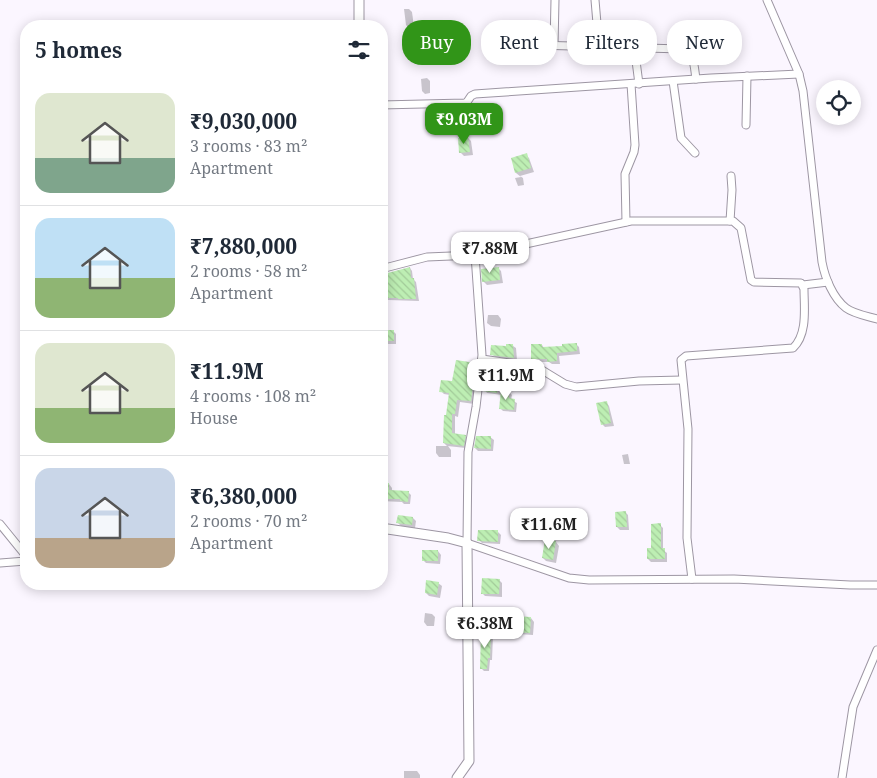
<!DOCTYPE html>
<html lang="en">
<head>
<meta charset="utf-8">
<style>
	body { margin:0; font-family:"Noto Serif",serif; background:#f6f6f7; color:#1f2937; height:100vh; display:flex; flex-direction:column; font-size:19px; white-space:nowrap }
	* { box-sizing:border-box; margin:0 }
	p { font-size:16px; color:#747a83 }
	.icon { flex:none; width:28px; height:28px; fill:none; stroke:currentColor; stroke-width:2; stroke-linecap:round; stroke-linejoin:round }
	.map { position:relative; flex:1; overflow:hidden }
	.side { position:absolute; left:20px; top:20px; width:368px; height:570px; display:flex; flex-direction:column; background:#fff; border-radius:20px; box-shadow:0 2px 12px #0003 }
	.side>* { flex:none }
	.top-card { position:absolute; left:402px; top:20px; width:399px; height:45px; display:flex; gap:10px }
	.tools { position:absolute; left:816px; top:80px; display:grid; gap:10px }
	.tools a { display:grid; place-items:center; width:45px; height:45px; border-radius:50%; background:#fff; box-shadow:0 2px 12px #0003; font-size:25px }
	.price { position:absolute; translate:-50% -42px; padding:0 11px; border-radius:10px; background:#fff; color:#222; font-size:16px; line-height:32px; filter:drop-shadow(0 1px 2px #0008) }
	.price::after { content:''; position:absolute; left:50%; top:30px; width:15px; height:11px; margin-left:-8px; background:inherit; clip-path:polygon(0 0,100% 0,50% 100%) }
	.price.on { background:#319518; color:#fff }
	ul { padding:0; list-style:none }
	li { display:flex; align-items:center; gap:15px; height:125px; padding:0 15px }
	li+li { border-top:1px solid #e0e1e3 }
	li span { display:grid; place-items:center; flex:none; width:140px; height:100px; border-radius:15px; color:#555 }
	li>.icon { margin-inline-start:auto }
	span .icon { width:60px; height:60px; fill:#fffc; stroke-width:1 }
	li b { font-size:21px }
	h2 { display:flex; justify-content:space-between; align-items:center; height:60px; padding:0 15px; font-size:21px }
	.tag { padding:0 18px; border-radius:20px; background:#fff; box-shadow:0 2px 12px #0003; font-size:18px; line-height:45px }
	.tag.on { background:#319518; color:#fff }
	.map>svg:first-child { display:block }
	.shadow { fill:#0003 }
	.building { fill:url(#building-back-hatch) }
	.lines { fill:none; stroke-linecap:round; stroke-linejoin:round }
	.minor-casing { stroke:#9d96a3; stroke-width:9 }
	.tertiary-casing { stroke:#9d96a3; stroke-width:11 }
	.minor { stroke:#fff; stroke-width:7 }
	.tertiary { stroke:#fff; stroke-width:9 }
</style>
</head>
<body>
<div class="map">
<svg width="877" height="778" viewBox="0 0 877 778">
	<defs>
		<pattern id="building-back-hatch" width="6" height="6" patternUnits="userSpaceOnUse" patternTransform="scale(1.25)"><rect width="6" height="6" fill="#bdeeb3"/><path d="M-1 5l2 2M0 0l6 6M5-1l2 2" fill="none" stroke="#a2cb99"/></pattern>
	</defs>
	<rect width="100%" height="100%" fill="#fbf6ff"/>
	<!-- shadow -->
	<g class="shadow">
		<polygon points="404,9 409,9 412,12 414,27 409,28 406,25"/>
		<polygon points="427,78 430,81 430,93 425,94 422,91 421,79"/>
		<polygon points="468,138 471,141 473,155 464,156 460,152"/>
		<polygon points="526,155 529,158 534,172 520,176 523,178 524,185 518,186 515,178 521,177 516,173 512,159"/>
		<polygon points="410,268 412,271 413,279 416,282 419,301 388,300 386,297"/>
		<polygon points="498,268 501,271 503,283 487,285 483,281"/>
		<polygon points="488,315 498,315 501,319 500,327 491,326 487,323"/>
		<polygon points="393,331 396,334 396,344 386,344 383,341"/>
		<polygon points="576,344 579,347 580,354 559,356 560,364 552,364 549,362 535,362 532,358 542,345 544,348 564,347"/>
		<polygon points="513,346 516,348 517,360 495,357 492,354"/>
		<polygon points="475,364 478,367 474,404 460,402 458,417 455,416 455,435 465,436 468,439 466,448 447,446 444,443 450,395 444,394 441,391"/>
		<polygon points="487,366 521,371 524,374 524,379 502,377 500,391 509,392 512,395 511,400 517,403 516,412 503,411 501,409 502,395 487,393 485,390"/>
		<polygon points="606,402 609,406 614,426 605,427 602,424"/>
		<polygon points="490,437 494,440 493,451 478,451 475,448"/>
		<polygon points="436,446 448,446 451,450 451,457 439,457 436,453"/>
		<polygon points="628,454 630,464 624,464 622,455"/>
		<polygon points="381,484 389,484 392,488 392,491 408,492 411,495 410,504 404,504 402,502 381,501"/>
		<polygon points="625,512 628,515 629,530 620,530 617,527"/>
		<polygon points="413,518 416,521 415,528 401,526 398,523"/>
		<polygon points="660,525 663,528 663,550 667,553 667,562 651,562 648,559"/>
		<polygon points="497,531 501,535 500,544 482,543 479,540"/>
		<polygon points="556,542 559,546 556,563 546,561 543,558"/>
		<polygon points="438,551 441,555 440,564 426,563 423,560"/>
		<polygon points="499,580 502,583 502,597 485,596 482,593"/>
		<polygon points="438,583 442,586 440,598 429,596 426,593"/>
		<polygon points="425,613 432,614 435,617 434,626 427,626 424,622"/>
		<polygon points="531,618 534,622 533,635 518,634 515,631"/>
		<polygon points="490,633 493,636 492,660 490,660 489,671 484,671 481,668"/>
		<polygon points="404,771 417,771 420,775 420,778 404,778"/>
	</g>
	<!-- building -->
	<g class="building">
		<polygon points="468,137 470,152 459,153 458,138"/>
		<polygon points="527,153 531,168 515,173 511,158"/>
		<polygon points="410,267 411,278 414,278 416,299 398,299 398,298 384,298 384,274"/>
		<polygon points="499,267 500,280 482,282 481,269"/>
		<rect x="382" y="330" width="12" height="11"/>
		<polygon points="577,343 577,351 557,353 557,361 547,362 547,359 531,359 531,344 542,344 542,347 562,346 562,344"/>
		<polygon points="506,344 513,344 514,358 490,355 491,345 506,346"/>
		<polygon points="456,360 476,363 471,401 457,400 455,414 452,414 452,433 466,435 464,446 443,443 444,415 446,415 449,393 439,392 441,380 452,381"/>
		<polygon points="486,365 522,370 521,376 500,375 497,393 483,391"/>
		<polygon points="501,390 509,391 509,398 515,399 514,410 499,409"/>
		<polygon points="607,401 611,423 601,425 596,403"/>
		<polygon points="476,436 491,436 491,449 474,448"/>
		<polygon points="381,483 389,483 389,490 409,491 408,502 400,501 400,499 381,499"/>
		<polygon points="626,511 627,527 616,527 615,512"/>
		<polygon points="398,515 413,517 412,525 396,523"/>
		<polygon points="661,523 661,548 665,548 665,559 647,559 647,548 651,548 651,524"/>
		<polygon points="478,530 498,530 498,542 477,541"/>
		<polygon points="545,539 556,541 553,560 542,558"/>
		<rect x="422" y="550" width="16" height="11"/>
		<polygon points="482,578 500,579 499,594 481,594"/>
		<polygon points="426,580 439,582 437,595 425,593"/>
		<polygon points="514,616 531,617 530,633 513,632"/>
		<polygon points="481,632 491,632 490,658 488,658 487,669 480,669"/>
	</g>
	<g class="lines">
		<defs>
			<g id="minor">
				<polyline points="595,0 599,47"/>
				<path d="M767,0l32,74 4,17 19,171c3,16 11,36 24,46 8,6 21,8 31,11"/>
				<polyline points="632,30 639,84"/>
				<path d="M535,45l147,4c13,6 12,17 14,30"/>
				<polyline points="554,46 555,0"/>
				<polyline points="673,81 681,138 695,153"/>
				<polyline points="381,105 465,103 467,102 471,96 475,94 711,78 799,74"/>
				<polyline points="746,125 747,76"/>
				<polyline points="730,221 732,190 731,176"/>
				<polyline points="626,222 625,174 634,152 635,145 631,84"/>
				<polyline points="475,255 482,355 476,407 468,452 467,543 569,578 589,580 734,579 850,585 877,585"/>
				<path d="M381,269l46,-12 48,-2 156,-34h102l8,7 10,52 3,2 47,1 3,6c0,18 4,45 -11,59l-107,8 -5,4 7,69 -1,109 5,41"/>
				<polyline points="803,285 828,282"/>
				<polyline points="482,359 524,365 542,370 565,384 576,387 639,381 682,380"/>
				<polyline points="0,524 26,556"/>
				<polyline points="0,563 26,561"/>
				<polyline points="842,778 853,707 877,650"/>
			</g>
			<g id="tertiary">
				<polyline points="359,26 359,0"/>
				<polyline points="381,528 448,538 467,543 469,761 457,778"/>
			</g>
		</defs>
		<!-- minor casing -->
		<use href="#minor" class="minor-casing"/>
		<!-- tertiary casing -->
		<use href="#tertiary" class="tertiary-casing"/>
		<!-- minor -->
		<use href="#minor" class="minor"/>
		<!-- tertiary -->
		<use href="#tertiary" class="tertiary"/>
	</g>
</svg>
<div class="tools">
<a><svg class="icon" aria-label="locate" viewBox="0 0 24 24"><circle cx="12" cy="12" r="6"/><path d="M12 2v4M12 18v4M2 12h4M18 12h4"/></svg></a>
</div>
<b class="price on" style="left:464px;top:145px">₹9.03M</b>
<b class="price" style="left:490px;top:274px">₹7.88M</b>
<b class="price" style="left:506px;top:401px">₹11.9M</b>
<b class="price" style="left:549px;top:550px">₹11.6M</b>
<b class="price" style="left:485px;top:649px">₹6.38M</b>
<div class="top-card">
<a class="tag on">Buy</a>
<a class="tag">Rent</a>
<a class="tag">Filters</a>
<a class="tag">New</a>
</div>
<section class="side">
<h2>5 homes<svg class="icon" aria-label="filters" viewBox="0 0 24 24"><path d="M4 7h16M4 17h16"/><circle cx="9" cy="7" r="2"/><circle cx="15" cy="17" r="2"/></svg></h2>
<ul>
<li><span style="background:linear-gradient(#dfe7d0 65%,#7fa58c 0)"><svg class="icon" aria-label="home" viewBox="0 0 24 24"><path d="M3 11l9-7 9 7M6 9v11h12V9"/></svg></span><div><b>₹9,030,000</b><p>3 rooms · 83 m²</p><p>Apartment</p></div></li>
<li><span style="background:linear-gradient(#bfe0f5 60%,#8fb573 0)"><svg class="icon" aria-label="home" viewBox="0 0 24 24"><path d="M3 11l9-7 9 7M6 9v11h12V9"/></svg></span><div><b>₹7,880,000</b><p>2 rooms · 58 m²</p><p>Apartment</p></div></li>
<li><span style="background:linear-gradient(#dfe7d0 65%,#8fb573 0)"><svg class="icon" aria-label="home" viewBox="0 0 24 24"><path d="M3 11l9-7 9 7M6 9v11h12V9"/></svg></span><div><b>₹11.9M</b><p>4 rooms · 108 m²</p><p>House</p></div></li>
<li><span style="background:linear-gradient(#c9d6e8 70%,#b9a48a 0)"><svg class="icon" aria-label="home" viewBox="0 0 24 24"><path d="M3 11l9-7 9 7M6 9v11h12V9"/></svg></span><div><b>₹6,380,000</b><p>2 rooms · 70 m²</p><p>Apartment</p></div></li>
</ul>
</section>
</div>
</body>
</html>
